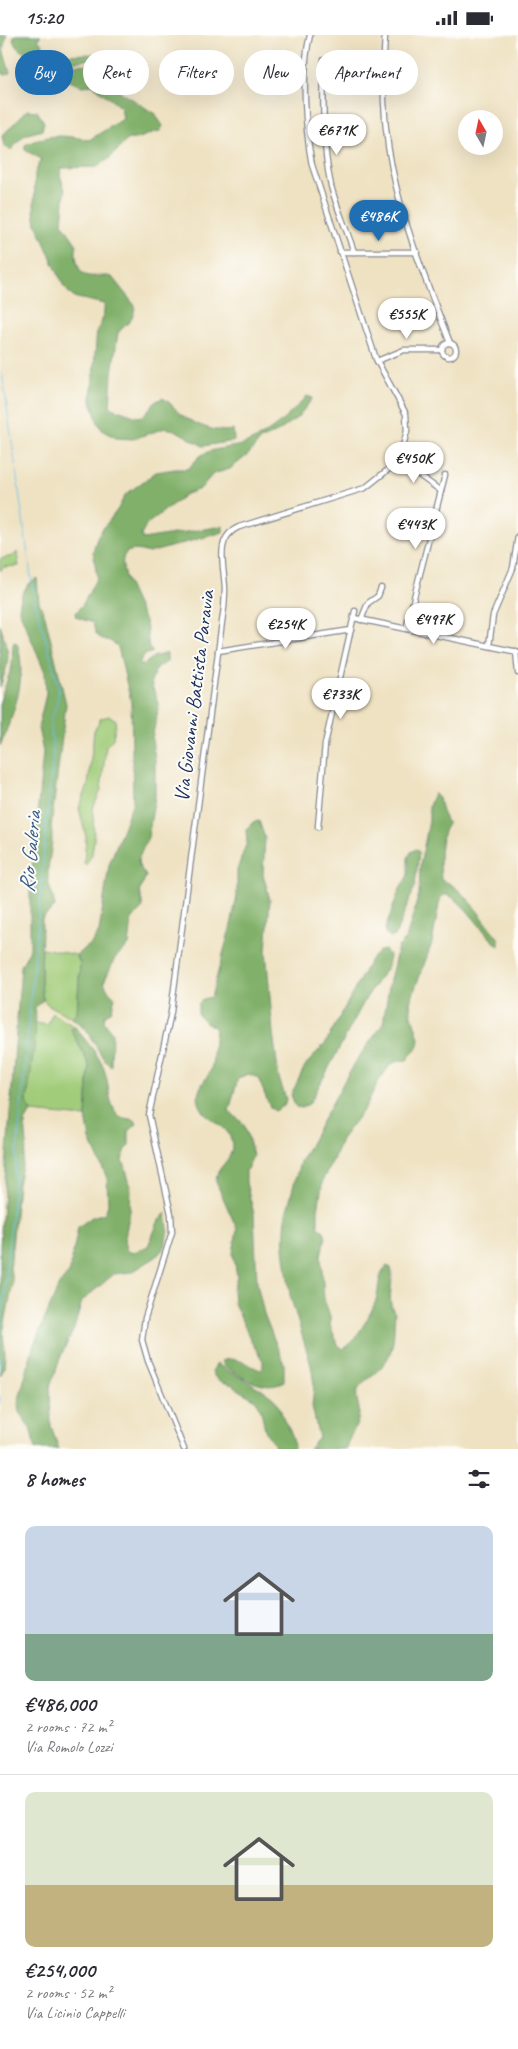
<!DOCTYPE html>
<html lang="en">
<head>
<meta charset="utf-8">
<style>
	body { margin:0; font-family:Caveat,sans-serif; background:#f2f2f3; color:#2b2b33; height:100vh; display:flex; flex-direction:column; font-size:19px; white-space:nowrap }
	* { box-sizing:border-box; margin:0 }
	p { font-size:16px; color:#7c7c81 }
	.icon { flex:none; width:28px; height:28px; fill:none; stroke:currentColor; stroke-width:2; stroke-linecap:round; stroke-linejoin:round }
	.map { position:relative; height:1414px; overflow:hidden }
	.drawer { display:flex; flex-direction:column; background:#fff; flex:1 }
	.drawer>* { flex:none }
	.guide { position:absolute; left:15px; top:15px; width:489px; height:45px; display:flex; gap:10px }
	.needle { width:32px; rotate:351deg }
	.fabs { position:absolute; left:458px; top:75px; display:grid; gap:10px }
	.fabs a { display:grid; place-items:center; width:45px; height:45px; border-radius:50%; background:#fff; box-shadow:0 5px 20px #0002; font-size:25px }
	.price { position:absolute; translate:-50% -42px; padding:0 11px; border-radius:18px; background:#fff; color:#222; font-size:16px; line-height:32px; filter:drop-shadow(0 1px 2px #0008) }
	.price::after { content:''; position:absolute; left:50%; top:30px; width:15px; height:11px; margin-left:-8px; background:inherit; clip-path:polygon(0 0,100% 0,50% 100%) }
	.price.on { background:#1f6fb2; color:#fff }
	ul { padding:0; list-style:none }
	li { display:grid; align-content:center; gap:10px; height:265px; padding:0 25px }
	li+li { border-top:1px solid #e1e1e2 }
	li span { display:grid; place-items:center; height:155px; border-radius:10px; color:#555 }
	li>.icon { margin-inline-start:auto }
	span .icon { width:90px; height:90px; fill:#fffc; stroke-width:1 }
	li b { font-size:21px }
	h2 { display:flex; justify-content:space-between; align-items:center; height:60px; padding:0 25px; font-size:21px }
	.pill { padding:0 18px; border-radius:22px; background:#fff; box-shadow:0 5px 20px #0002; font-size:18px; line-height:45px }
	.pill.on { background:#1f6fb2; color:#fff }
	.status { display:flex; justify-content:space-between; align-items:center; height:35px; padding:0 25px; background:#fff; direction:ltr }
	.status svg { height:14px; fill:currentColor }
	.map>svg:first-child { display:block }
	.green { fill:#a1cc79; stroke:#5e7e6c }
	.forest { fill:#80b069; stroke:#4e7064 }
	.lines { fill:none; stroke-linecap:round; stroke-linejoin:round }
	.stream { stroke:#6dbfe9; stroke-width:1 }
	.minor-casing { stroke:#858890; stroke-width:7 }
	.minor { stroke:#fff; stroke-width:4.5 }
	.labels { text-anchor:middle; stroke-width:4; stroke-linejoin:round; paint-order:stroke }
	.street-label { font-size:21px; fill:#1b2f5e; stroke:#fdfcf7 }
	.water-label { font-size:22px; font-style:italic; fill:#345a88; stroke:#fdfcf7 }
</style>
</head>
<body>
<div class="status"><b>15:20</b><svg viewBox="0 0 49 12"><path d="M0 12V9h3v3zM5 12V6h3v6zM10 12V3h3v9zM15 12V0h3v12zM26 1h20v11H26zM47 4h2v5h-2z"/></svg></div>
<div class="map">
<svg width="518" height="1414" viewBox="0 0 518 1414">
	<rect width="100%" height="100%" fill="#fdfcf7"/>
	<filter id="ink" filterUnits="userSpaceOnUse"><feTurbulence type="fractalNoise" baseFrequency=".02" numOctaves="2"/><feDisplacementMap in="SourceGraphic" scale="10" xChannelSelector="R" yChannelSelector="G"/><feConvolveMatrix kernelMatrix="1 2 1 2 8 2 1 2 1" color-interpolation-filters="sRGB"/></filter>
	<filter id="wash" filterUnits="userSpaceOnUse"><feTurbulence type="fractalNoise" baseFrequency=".0096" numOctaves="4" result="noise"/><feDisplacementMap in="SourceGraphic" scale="20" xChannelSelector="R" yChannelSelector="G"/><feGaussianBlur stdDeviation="1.12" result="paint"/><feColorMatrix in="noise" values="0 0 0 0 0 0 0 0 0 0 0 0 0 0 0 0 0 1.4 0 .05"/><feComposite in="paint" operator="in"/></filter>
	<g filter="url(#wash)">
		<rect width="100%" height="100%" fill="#efe2c2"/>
		<!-- green -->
		<g class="green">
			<polygon points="17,517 19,531 4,532 0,536 0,524 13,521"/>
			<polygon points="110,681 116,685 113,704 106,711 101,755 93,773 94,804 92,819 86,830 84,828 86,802 79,773 88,751 94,696 101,683"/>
			<path d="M42,913l34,7 4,8 -3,51 -5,4c-8,-5 -20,-9 -27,-16 -7,-8 -3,-42 -3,-54z"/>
			<polygon points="52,978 75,992 72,995 89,1030 86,1082 31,1077 27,1067 33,1001 36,988 48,990"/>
		</g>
		<!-- forest -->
		<g class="forest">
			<polygon points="0,0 7,0 3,14 10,38 6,40 3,39 0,29"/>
			<path d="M15,0h26l-3,4 11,16 51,-1c-16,13 -79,11 -87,-14z"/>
			<path d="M36,26l12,4 49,-1 4,6 20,22 34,22 8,12 -3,5c-11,1 -21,10 -32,8l-18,19 -13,9 -35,1 -2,7 5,15 -3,33 15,22c-2,8 -1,13 1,20 5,18 20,8 34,12l23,29c-2,17 -8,16 -17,27l-6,40 -2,32 2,3 25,9 6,-1 12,-14 7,-4c8,3 12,10 18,16 16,11 34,19 53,16l1,11 -31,5 -28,-16 -10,-2 -32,11 -17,-1 -13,-7 -5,-8 -7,-22 6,-71c5,-8 8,-16 7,-26l-31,-7 -9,-10 -28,-63 -2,-13 1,-38 6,-14 -16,-9v-5c25,-12 38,-10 64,-5l34,-21 -2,-11 -28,-23 -11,1 -23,-9 -12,-2 -8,-2 -8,-8 1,-2z"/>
			<polygon points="27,75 37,76 44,87 42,95 24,100 11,115 4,111 2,101"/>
			<path d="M307,361l6,2 -15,19 -19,14 -19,9 -11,14 -19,15 -17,5 -13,15 -14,5 -39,30 -6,11 2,4 80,-13v6l-74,21c-53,-17 -11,51 -4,68 3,8 2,19 4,27l4,4 -9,3 -5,8 5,2 9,-8 14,-4v9l-11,6 -5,15 8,22 -7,34 3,20v37l-7,41 -10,23 1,6 7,10 -6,14 3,18 -11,11 -3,26 -14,13 -11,24 3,7 8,8 -4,15 -6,3 -1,7 8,10 -1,34 -6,-5 -19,-31 -14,-12 5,-4 3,-51 -4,-8 15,-11 8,-12 10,-67 24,-63 -2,-100 -13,-55c-12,-13 -21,-1 -25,-24l-17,-6 -1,-3 8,-10 14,-27 -4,-26 5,-16 20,-26 7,-14 31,-23 19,-3h13c4,-4 7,-8 11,-12 11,-10 34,-8 48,-14 24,-10 43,-28 60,-47z"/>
			<path d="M37,543l2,24 6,14 21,88 -15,123c3,15 -2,29 -3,44 -1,14 5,23 7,36l-13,11 -1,64 2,18 -8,7c3,27 -5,67 -8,95l4,10 -6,10 2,23 -9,39 -8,85 3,13 -10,51 2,21 -1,14 -4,8v-130l21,-280 9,-17v-56l13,-141 -5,-24 8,-34 -1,-22 -26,-62 2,-14 7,-12z"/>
			<path d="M0,590c10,32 11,31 0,62z"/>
			<path d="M14,607l3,1c11,36 -3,69 -17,103v-45l12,-35 1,-21z"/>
			<path d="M434,758l5,5 3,14 6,12c-10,13 -8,39 -7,56 23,6 43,42 58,59v7c-16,-11 -40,-54 -56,-51l-3,4 -8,44 -22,59 1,10 8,27 -1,7 -12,15 -11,1 -5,3 -12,17 -13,26 -24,31 -8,21 -10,19 -5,31v17l6,4 2,6 -5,18 3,44 6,17v9l8,20 5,4c11,-4 29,-37 33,-49 3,-10 2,-27 11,-34l4,2c4,15 -6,32 4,45 -2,19 1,37 -12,52 -7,9 -20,15 -25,25 -4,8 2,15 1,23 0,14 -11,23 -13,36h-37l10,-11 -7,-32 2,-21 -3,-20 -21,-70 -6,-47 2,-34 14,-52 53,-97 30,-41 7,-44 8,-33 8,-8 13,-45 1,-28 9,-45v-15z"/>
			<path d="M259,786l6,17 -2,36 7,26 -4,50 7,83 6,45 7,21 -2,7 -9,5 -5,-4 -12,-29 -9,-4 -11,4 -9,33 15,13 6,20 3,12 -7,15v12l8,31 3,69 7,31 20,50v17c-17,14 -45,-6 -60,-15l-2,-5c12,-6 27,4 38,9l3,-3v-6l-12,-20 -17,-38 -1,-13 4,-14 -4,-23 4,-24 -21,-47c-1,-16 17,-20 16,-37 -2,-23 -24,-20 -32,-40 -6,-15 5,-23 11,-35 2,-5 3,-35 4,-43l-9,-4 -8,-8v-11l5,-5 8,-2 20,-72 6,-29v-26l10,-28 -1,-12 7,-8z"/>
			<polygon points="416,814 419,817 415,851 395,901 390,902 385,898 385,894 399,856 408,840 408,823 411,817"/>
			<polygon points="385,915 389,920 388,931 366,963 310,1068 302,1073 296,1072 291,1060 305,1031 326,1007 371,924 379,916"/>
			<path d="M75,992c10,13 23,26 29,42 6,16 3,34 15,48l16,3 2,4 -8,7v15l-5,6 -2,9 3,4 6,24 -1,22 -6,31 3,9 5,2 16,-7 11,-26 7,-7 2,16 -3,18 -9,10 -24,15 -18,2 -32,27 -8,28 -13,27 -11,31 1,39 8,23h-23l-6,-21 -11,-16 -1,-9 15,-56 26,-62 10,-12 9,-46 14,-10 13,-4 3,-8 -1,-27 -17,-38 -4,-23 3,-52 -18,-36z"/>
			<path d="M217,1329c15,10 49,25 60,38 4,6 4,12 7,18 7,14 9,11 10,29h-19c0,-8 -6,-10 -9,-17 -4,-10 -3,-23 -10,-31 -7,-7 -17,-8 -23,-16 -10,-3 -18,-3 -21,-14z"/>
		</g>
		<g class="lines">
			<!-- stream -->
			<g class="stream">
				<polyline points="0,337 3,343 34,563 59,653 57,669 50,685 53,717 0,1306"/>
				<polyline points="0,1318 0,1331"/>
				<polyline points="0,1362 0,1368"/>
			</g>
		</g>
	</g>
	<g filter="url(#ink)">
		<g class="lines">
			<defs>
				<g id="minor">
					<path d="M385,0c-3,44 -2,90 7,133 12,60 36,118 58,175"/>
					<path d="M324,25c-1,42 -2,85 7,126 6,23 16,44 23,66"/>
					<polyline points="340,217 417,217"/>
					<circle cx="449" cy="315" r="7"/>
					<polyline points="377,326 404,315 442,315"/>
					<polyline points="399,426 441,456"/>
					<polyline points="354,583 518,617"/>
					<polyline points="361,585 368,568 378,561 381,553"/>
					<polyline points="406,594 445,440"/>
					<polyline points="489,611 493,580 513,533 518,501"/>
					<polyline points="218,616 351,595"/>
					<polyline points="516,616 518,638"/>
					<polyline points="318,792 325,709 355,576"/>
					<path d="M184,1414l-36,-88 -6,-21 3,-22 27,-86 -1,-18 -22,-99 22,-103 51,-390c2,-11 3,-21 3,-32 0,-22 -12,-52 14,-63l126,-39 34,-27 8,-30 -1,-17 -30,-55 -64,-194c-7,-37 -11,-94 -2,-130"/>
				</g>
			</defs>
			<!-- minor casing -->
			<use href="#minor" class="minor-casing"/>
			<!-- minor -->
			<use href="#minor" class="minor"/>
		</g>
	</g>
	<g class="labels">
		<!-- street labels -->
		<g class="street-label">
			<text transform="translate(194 661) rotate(-83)" y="7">Via Giovanni Battista Paravia</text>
		</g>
		<!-- water labels -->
		<g class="water-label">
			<text transform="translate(29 817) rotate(-85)" y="8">Rio Galeria</text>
		</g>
	</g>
</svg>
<div class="fabs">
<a><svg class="needle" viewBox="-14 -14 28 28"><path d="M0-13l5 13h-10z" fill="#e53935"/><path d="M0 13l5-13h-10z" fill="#7c7c81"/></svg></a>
</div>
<b class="price" style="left:337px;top:121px">€671K</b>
<b class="price on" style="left:379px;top:207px">€486K</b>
<b class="price" style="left:407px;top:305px">€555K</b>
<b class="price" style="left:414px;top:449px">€450K</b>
<b class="price" style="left:416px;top:515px">€443K</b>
<b class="price" style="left:434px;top:610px">€497K</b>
<b class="price" style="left:286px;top:615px">€254K</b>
<b class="price" style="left:341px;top:685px">€733K</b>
<div class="guide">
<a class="pill on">Buy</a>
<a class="pill">Rent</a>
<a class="pill">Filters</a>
<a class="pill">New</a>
<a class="pill">Apartment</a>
</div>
</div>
<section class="drawer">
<h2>8 homes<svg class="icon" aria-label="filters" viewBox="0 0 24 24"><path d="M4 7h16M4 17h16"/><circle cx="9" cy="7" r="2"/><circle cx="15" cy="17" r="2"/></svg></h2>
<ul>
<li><span style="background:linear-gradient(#c9d6e8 70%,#7fa58c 0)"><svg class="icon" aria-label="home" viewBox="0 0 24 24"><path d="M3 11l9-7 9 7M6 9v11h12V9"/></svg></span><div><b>€486,000</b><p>2 rooms · 72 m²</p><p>Via Romolo Lozzi</p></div></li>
<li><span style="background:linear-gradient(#dfe7d0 60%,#c2b280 0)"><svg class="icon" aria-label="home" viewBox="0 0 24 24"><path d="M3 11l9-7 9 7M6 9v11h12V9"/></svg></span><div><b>€254,000</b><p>2 rooms · 52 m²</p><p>Via Licinio Cappelli</p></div></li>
</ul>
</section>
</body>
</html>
